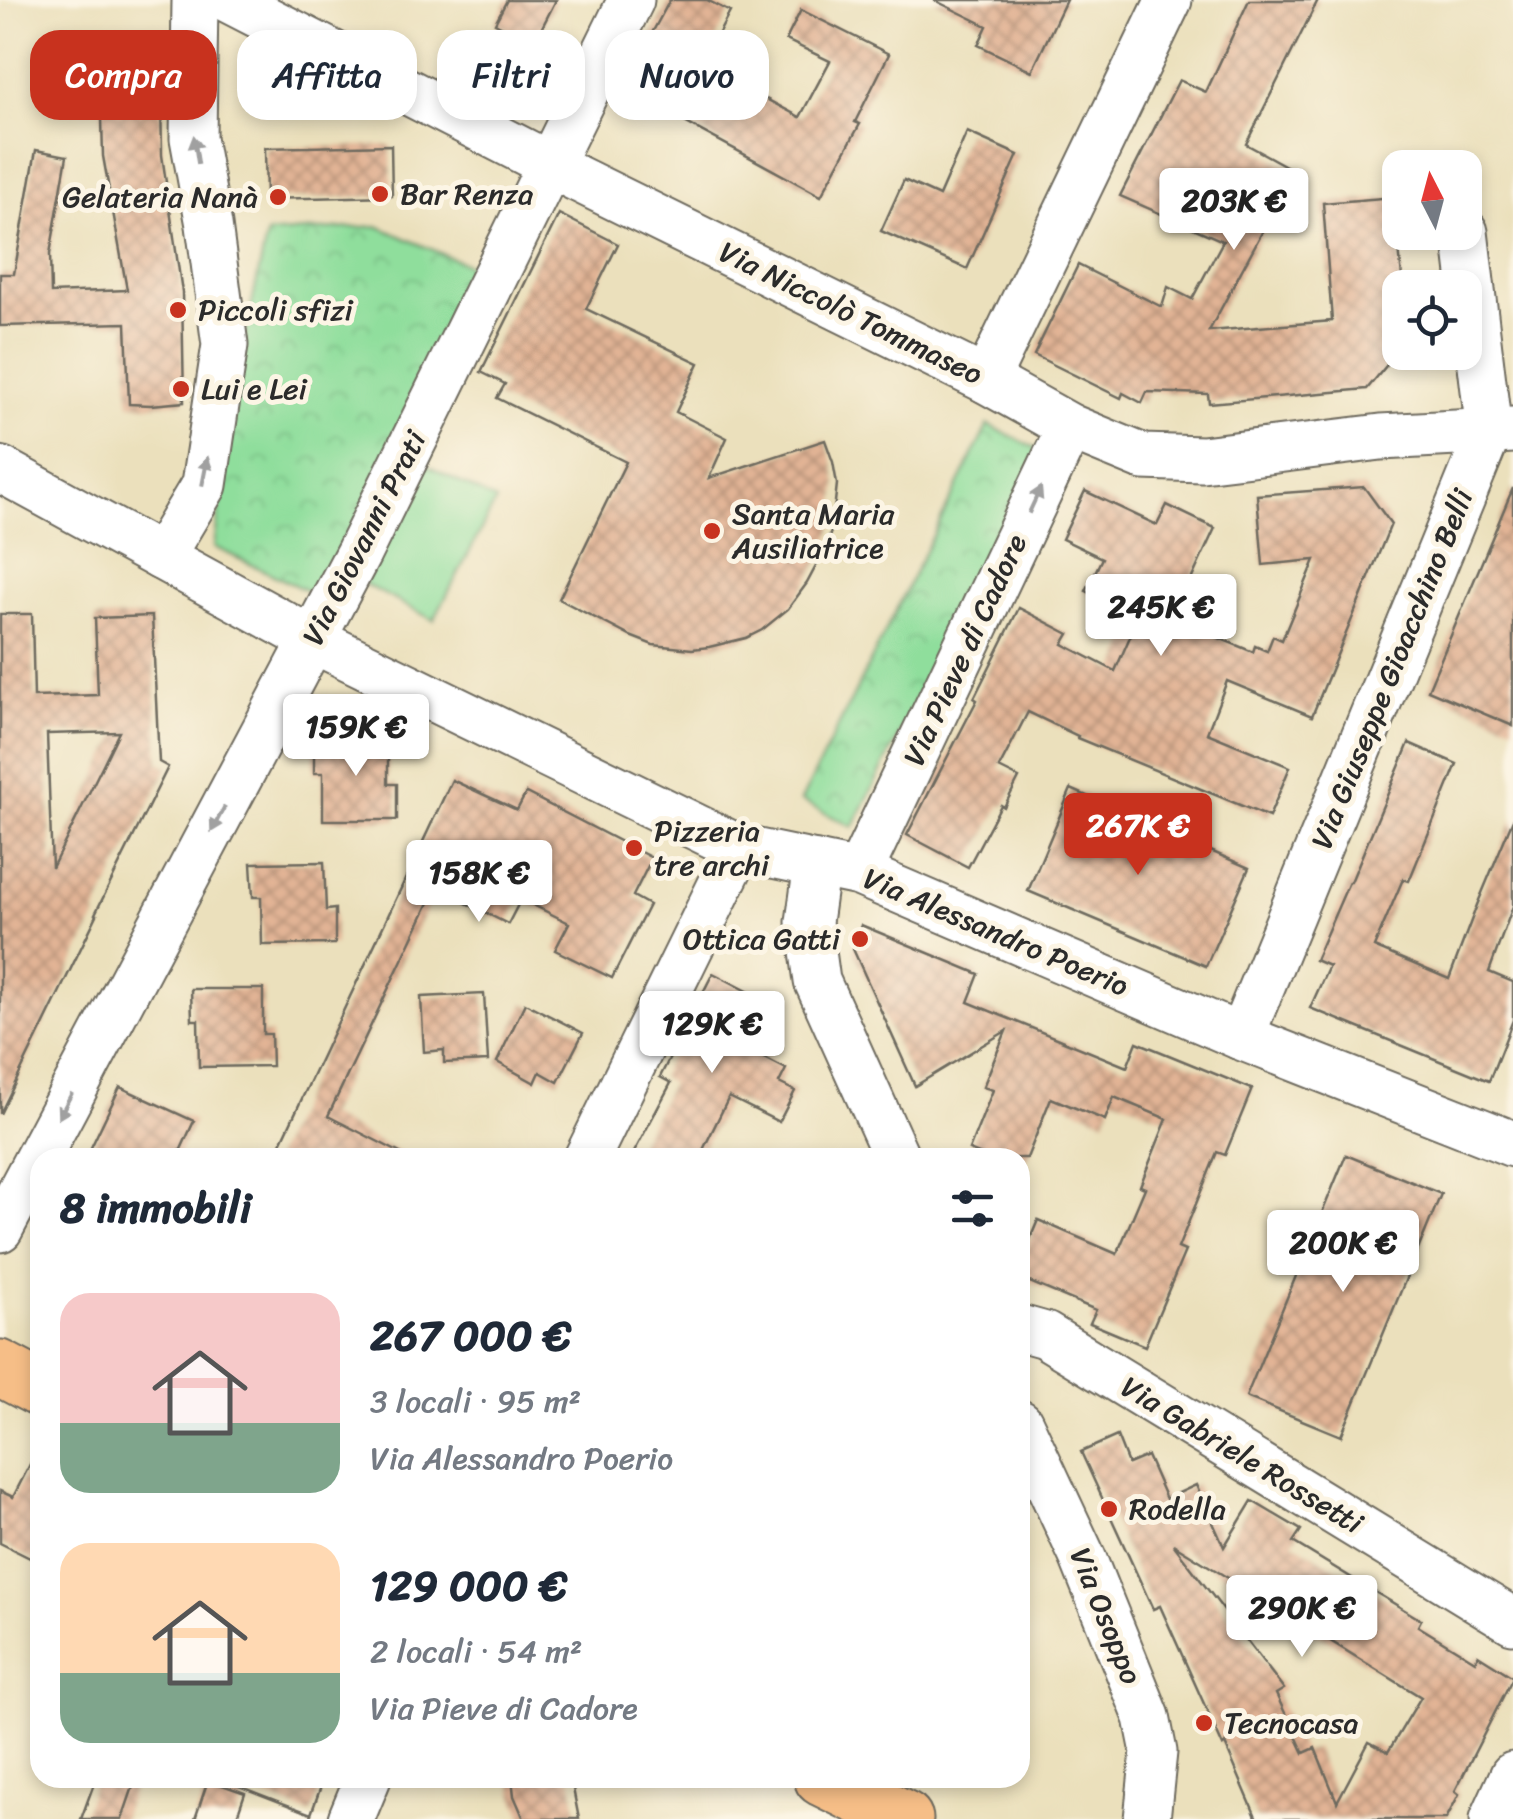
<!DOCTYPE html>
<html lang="it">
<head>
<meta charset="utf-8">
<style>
	body { margin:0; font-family:Sriracha,sans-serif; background:#f6f6f7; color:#1f2937; height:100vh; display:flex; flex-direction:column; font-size:38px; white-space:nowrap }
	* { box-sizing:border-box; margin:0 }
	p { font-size:32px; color:#747a83 }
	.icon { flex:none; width:55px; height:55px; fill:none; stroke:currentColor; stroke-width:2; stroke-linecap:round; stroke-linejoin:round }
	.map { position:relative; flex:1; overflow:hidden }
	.sheet { position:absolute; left:30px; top:1148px; width:1000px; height:640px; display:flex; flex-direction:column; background:#fff; border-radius:30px; box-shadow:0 5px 15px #0003 }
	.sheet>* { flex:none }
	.guide { position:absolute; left:30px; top:30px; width:1000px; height:90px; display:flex; gap:20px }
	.needle { width:65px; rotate:354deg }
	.buttons { position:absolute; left:1382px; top:150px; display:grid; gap:20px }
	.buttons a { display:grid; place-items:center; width:100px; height:100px; border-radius:20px; background:#fff; box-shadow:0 5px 15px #0003; font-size:50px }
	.price { position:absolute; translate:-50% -85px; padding:0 22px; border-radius:10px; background:#fff; color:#222; font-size:32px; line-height:65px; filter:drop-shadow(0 2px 5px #0008) }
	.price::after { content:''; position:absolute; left:50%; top:60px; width:30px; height:22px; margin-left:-15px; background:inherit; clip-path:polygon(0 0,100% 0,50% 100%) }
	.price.on { background:#c8321e; color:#fff }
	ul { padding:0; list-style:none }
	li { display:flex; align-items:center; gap:30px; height:250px; padding:0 30px }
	li span { display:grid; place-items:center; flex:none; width:280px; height:200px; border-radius:30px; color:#555 }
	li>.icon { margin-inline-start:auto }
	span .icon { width:120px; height:120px; fill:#fffc; stroke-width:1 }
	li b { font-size:42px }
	h2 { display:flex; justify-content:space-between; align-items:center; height:120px; padding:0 30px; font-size:42px }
	.chip { padding:0 35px; border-radius:30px; background:#fff; box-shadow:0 5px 15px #0003; font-size:35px; line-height:90px }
	.chip.on { background:#c8321e; color:#fff }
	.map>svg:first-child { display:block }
	.park { fill:url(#park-crowns); stroke:#5d8464; stroke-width:2.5 }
	.garden { fill:#8fde9c; stroke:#5d8464; stroke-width:2.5 }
	.building { fill:url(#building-cross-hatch); fill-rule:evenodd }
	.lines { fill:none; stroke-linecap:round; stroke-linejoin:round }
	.minor-casing { stroke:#6e6a5e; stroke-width:49 }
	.major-casing { stroke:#6e6a5e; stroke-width:59 }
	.minor { stroke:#fff; stroke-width:45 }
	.major { stroke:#f6be87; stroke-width:55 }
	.oneway { fill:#a0a0a0 }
	.poi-dot { fill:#c8321e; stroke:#fcf5e5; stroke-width:4 }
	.labels { text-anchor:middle; stroke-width:10; stroke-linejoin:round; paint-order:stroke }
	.poi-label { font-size:30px; fill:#2b2b2b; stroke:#fcf5e5; text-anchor:start }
	.street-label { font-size:30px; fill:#2b2b2b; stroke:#fcf5e5 }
</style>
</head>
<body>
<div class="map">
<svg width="1513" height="1819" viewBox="0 0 1513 1819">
	<defs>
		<pattern id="park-crowns" width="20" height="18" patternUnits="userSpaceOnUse" patternTransform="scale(2.5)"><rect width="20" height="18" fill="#8fde9c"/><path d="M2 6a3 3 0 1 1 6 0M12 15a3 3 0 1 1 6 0" fill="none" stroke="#7cbf87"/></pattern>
		<pattern id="building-cross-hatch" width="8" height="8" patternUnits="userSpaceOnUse" patternTransform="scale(2.5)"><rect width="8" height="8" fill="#e2b495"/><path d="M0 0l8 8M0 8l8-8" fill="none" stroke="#b7937a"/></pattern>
	</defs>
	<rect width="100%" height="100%" fill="#fcf5e5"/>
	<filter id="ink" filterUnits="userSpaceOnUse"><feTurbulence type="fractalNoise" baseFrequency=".01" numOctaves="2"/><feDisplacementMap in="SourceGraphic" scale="20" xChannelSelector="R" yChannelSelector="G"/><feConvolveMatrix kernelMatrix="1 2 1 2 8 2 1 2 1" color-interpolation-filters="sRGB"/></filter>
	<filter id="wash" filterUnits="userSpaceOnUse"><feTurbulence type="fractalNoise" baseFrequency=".0048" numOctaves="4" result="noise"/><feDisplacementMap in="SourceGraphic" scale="40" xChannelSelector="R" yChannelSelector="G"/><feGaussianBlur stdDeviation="2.25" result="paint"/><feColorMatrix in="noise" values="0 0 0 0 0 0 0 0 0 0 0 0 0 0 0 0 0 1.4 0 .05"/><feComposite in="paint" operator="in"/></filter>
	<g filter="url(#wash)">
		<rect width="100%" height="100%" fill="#ebe0bc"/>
		<!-- park -->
		<g class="park">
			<polygon points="377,226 482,271 320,597 214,547 238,368 267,234"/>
			<polygon points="988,425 1042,451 853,827 801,801"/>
		</g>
		<!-- garden -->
		<polygon class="garden" points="426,465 496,501 434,620 364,584"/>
		<g id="blocks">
			<!-- building -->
			<g class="building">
				<polygon points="507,0 556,0 534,43 495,23"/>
				<polygon points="670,0 707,0 730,12 702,65 800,117 830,61 786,40 801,10 889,54 855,122 860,124 821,196 622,88"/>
				<polygon points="934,0 1066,0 1032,71 978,45 987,26"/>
				<polygon points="1249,0 1318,0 1246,144 1295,171 1209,331 1332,321 1323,203 1394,197 1403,288 1400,288 1400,349 1367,389 1209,403 1208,394 1147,392 1142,403 1123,393 1121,398 1034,355 1078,265 1162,307 1168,287 1192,299 1223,241 1120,196 1179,80 1206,92"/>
				<polygon points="128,36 160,39 162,155 182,292 184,402 151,405 129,404 126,323 0,326 0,274 14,274 36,150 67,156 50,254 51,293 127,290 103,156 100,40"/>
				<polygon points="967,132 1018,155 967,269 881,231 904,180 939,196"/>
				<polygon points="391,145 392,196 266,199 265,148"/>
				<polygon points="559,214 618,244 586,309 699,363 676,412 727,438 709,478 825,440 833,462 837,484 832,529 823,553 807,583 788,609 762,630 746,638 709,647 692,649 653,645 630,636 559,599 626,462 497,398 505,384 481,372"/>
				<polygon points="1364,487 1391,524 1312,716 1227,681 1207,733 1290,767 1269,817 1077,738 1078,736 1028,712 999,768 1019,778 1004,807 1001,805 968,867 907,835 977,700 974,698 1019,608 1069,634 1063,644 1115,671 1139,616 1086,591 1102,558 1062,539 1085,491 1157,525 1167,505 1215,528 1173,619 1253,652 1255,646 1267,651 1273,636 1282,640 1315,560 1263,565 1257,495"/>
				<polygon points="1513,488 1513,726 1428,690"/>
				<path d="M0,614h32l2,83 64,-2 -3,-77 57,-2 7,146 9,5 -73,147 2,1 -97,199zM119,732l-67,136 -5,-134z"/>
				<polygon points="314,738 388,738 388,784 397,784 397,820 323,820 323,773 314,773"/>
				<polygon points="1409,743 1457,764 1409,881 1403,879 1374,947 1449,979 1477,905 1513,819 1513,906 1489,972 1513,982 1513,1020 1489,1081 1310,1008 1329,966 1315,960 1349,882 1351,882"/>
				<polygon points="452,780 517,810 526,793 652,858 633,896 649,905 612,978 555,950 569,923 521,899 508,924 436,888 328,1116 410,1158 274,1158"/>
				<polygon points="1071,789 1249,868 1206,966 1028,891"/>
				<polygon points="324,862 326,910 335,909 335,944 262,945 261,897 253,897 251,863"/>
				<polygon points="861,925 979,974 968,1002 1127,1067 1137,1042 1252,1089 1225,1155 1217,1152 1178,1248 1185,1251 1145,1346 1090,1323 1096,1310 1020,1278 1020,1263 1038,1220 1117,1254 1145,1188 1140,1186 1167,1119 1114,1097 1105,1120 1051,1098 1027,1158 989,1158 969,1150 993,1090 983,1087 1006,1031 915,1086 853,949"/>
				<polygon points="713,973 759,997 736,1043 786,1069 779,1083 795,1091 779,1122 729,1097 699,1158 631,1158 671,1083 660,1077"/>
				<polygon points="191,989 263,989 263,1034 271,1034 272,1066 199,1067 198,1020 192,1020"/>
				<polygon points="484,994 488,1061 444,1063 444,1050 424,1052 421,997"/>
				<polygon points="525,1003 583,1033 558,1082 540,1072 535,1083 497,1062"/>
				<polygon points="120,1087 194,1121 177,1158 86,1158"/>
				<polygon points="1346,1155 1441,1194 1341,1436 1246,1397"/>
				<path d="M1117,1436l11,28 19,-8 19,43 30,-14 28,62 28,-46 49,29 -8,12 128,78 -3,6 57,35 3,-6 35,22 -58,114 4,3 -13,25h-189l-32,-75 -2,2 -63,-140 -7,3 -72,-157zM1173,1544l248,153 -33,55 -19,-10 -32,60 -22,-54 -11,5 -28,-59 8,-5z"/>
				<polygon points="40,1445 40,1563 0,1543 0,1491 13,1497"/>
				<polygon points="96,1778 136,1778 122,1819 81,1819"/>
				<polygon points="223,1778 324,1778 311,1814 223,1780"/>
				<polygon points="512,1778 571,1778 579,1819 524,1819 514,1796"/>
				<polygon points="208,1780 245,1793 236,1819 195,1819"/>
			</g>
		</g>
	</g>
	<g filter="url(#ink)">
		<use href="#blocks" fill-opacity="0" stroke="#6e6a5e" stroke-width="2.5"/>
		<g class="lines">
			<defs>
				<g id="minor">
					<polyline points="229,0 576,178 986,380 1070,427 1143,457 1202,459 1381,437 1513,430"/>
					<polyline points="986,380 1169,0"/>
					<polyline points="0,469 313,640 739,848 859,873 1241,1037 1513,1144"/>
					<polyline points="161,557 204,485 225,345 209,225 193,138 195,0"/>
					<polyline points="817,864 809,922 817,981 897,1158"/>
					<polyline points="859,873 1070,427"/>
					<polyline points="1241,1037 1489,432 1465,232"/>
					<polyline points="587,1158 739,848"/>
					<polyline points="0,1229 359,552 631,0"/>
					<polyline points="1020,1328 1045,1335 1513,1621"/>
					<polyline points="1020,1423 1083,1558 1147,1717 1154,1752 1147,1819"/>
					<polyline points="351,1819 368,1778"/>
					<polyline points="1493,1819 1513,1775"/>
				</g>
				<g id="major">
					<polyline points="0,1368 40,1389"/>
					<polyline points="822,1778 905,1819"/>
				</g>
			</defs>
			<!-- minor casing -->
			<use href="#minor" class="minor-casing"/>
			<!-- major casing -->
			<use href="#major" class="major-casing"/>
			<!-- minor -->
			<use href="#minor" class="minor"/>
			<!-- major -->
			<use href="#major" class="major"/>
		</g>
		<!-- one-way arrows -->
		<defs><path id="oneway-solid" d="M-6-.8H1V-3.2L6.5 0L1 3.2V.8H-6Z" transform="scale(2.5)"/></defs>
		<g class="oneway">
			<use href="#oneway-solid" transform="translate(196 150) rotate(-99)"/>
			<use href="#oneway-solid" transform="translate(205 471) rotate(-79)"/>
			<use href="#oneway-solid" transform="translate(1035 500) rotate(-65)"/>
			<use href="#oneway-solid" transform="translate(218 819) rotate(118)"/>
			<use href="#oneway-solid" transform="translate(65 1106) rotate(118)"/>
		</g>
	</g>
	<!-- markers -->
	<g class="poi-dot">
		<circle cx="380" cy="194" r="10"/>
		<circle cx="278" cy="197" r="10"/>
		<circle cx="178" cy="310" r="10"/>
		<circle cx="181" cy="389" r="10"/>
		<circle cx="712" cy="531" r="10"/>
		<circle cx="634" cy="848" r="10"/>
		<circle cx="860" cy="939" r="10"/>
		<circle cx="1109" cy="1509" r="10"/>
		<circle cx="1204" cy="1723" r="10"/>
	</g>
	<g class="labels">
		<!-- poi labels -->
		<g class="poi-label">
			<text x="400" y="204">Bar Renza</text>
			<text x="258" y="207" text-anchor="end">Gelateria Nanà</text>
			<text x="198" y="320">Piccoli sfizi</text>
			<text x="201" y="399">Lui e Lei</text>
			<text x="732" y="524">Santa Maria<tspan x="732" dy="34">Ausiliatrice</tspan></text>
			<text x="654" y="841">Pizzeria<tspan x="654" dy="34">tre archi</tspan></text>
			<text x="840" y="949" text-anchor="end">Ottica Gatti</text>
			<text x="1129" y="1519">Rodella</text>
			<text x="1224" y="1733">Tecnocasa</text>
		</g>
		<!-- street labels -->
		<g class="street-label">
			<text transform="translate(851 313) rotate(26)" y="10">Via Niccolò Tommaseo</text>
			<text transform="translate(364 538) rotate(-63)" y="10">Via Giovanni Prati</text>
			<text transform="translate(965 650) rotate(-65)" y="10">Via Pieve di Cadore</text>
			<text transform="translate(1392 669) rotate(-68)" y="10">Via Giuseppe Gioacchino Belli</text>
			<text transform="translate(996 932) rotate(23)" y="10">Via Alessandro Poerio</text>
			<text transform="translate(1242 1455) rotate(31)" y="10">Via Gabriele Rossetti</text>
			<text transform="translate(1106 1616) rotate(68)" y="10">Via Osoppo</text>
		</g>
	</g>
</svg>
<div class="buttons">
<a><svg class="needle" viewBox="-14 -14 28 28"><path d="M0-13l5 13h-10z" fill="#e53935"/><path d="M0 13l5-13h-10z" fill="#747a83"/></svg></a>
<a><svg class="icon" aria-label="locate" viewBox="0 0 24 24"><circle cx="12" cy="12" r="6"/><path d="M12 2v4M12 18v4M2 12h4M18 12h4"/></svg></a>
</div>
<b class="price" style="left:1234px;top:253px">203K €</b>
<b class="price" style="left:1161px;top:659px">245K €</b>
<b class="price" style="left:356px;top:779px">159K €</b>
<b class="price on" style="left:1138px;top:878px">267K €</b>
<b class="price" style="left:479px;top:925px">158K €</b>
<b class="price" style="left:712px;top:1076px">129K €</b>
<b class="price" style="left:1343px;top:1295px">200K €</b>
<b class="price" style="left:1302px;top:1660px">290K €</b>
<div class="guide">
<a class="chip on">Compra</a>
<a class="chip">Affitta</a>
<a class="chip">Filtri</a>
<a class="chip">Nuovo</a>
</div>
<section class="sheet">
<h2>8 immobili<svg class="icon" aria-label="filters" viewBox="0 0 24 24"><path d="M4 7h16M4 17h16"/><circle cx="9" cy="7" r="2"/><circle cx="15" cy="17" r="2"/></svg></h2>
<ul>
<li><span style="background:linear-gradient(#f6c9c9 65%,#7fa58c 0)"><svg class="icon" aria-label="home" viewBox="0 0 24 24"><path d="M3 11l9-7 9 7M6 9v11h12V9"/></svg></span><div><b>267 000 €</b><p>3 locali · 95 m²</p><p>Via Alessandro Poerio</p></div></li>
<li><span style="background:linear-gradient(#ffd9b3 65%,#7fa58c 0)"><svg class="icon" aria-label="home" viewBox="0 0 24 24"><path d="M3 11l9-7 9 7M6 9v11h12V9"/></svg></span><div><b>129 000 €</b><p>2 locali · 54 m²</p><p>Via Pieve di Cadore</p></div></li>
</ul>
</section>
</div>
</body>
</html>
